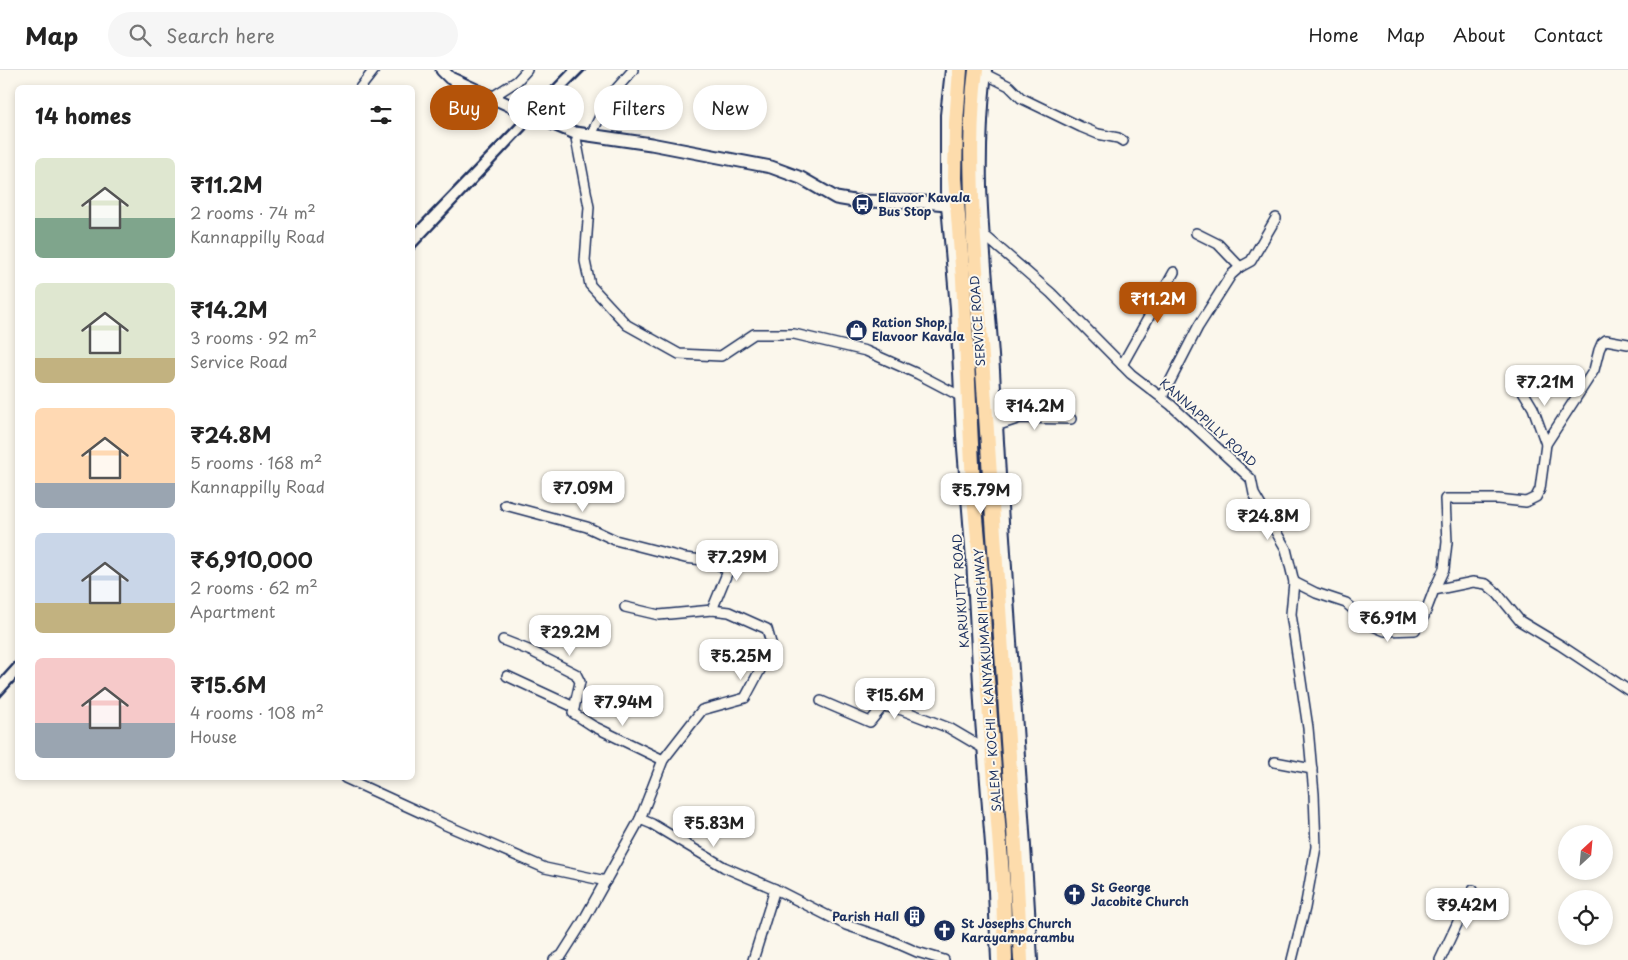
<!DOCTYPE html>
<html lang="en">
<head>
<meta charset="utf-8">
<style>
	body { margin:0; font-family:"Playpen Sans",sans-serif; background:#f6f6f6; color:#222; height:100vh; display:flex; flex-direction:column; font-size:19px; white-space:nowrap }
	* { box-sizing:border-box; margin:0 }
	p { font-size:16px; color:#767676 }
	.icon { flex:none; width:28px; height:28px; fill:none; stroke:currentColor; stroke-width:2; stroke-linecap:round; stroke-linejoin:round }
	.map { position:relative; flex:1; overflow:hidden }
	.panel { position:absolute; left:15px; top:15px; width:400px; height:695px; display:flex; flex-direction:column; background:#fff; border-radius:8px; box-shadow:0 2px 8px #0003 }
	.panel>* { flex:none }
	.banner { position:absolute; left:430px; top:15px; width:475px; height:45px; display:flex; gap:10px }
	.needle { width:32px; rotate:26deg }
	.fabs { position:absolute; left:1558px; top:755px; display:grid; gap:10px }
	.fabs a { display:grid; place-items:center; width:55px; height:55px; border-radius:50%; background:#fff; box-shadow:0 2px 8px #0003; font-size:25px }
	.price { position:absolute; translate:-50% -42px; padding:0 11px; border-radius:10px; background:#fff; color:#222; font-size:16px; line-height:32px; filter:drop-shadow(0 1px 2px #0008) }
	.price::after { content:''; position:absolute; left:50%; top:30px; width:15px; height:11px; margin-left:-8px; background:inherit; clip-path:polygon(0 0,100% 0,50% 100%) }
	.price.active { background:#b45309; color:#fff }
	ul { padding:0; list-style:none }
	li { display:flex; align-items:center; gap:15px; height:125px; padding:0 20px }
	li span { display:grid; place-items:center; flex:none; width:140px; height:100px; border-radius:8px; color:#555 }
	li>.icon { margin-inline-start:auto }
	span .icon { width:60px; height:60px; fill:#fffc; stroke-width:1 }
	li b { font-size:21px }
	h2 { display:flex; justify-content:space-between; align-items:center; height:60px; padding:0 20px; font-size:21px }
	.pill { padding:0 18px; border-radius:22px; background:#fff; box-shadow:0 2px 8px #0003; font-size:18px; line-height:45px }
	.pill.active { background:#b45309; color:#fff }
	header { display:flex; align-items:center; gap:30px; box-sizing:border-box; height:70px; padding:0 25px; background:#fff; border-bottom:1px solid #e0e0e0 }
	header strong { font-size:24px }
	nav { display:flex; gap:28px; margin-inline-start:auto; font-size:18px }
	.search { width:350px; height:45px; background:#f6f6f6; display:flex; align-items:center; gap:12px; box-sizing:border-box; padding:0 18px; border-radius:28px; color:#767676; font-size:19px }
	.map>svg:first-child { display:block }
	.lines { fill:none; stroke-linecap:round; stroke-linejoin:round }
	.minor-casing { stroke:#1b2f5e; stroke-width:12 }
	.tertiary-casing { stroke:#1b2f5e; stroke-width:14 }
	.secondary-casing { stroke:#1b2f5e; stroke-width:15 }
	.trunk-casing { stroke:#1b2f5e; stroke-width:18 }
	.minor { stroke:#fbf7ec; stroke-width:9 }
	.tertiary { stroke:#fbf7ec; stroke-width:10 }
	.secondary { stroke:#fbf7ec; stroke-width:11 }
	.trunk { stroke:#fddcac; stroke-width:14 }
	.rail { stroke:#1b2f5e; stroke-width:2.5 }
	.secondary-bridge-casing { stroke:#1b2f5e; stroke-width:15; stroke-linecap:butt }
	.secondary-bridge { stroke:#fbf7ec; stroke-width:11 }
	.labels { text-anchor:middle; stroke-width:4; stroke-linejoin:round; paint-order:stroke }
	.poi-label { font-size:12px; font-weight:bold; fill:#1b2f5e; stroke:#fbf7ec; text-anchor:start }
	.street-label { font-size:12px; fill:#1b2f5e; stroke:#fbf7ec }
</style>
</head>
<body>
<header>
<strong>Map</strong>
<div class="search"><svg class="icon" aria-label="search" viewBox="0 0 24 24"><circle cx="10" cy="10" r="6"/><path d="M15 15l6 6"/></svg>Search here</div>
<nav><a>Home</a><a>Map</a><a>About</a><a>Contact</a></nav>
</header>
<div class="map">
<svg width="1628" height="890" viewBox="0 0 1628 890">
	<rect width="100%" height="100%" fill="#fbf7ec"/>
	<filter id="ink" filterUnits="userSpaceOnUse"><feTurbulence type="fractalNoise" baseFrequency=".02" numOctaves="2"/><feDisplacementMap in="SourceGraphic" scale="10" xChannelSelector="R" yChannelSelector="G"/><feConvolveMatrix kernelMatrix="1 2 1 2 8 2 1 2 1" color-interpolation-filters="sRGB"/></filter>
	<g filter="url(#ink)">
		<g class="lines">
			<defs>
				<g id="minor">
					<polyline points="985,4 1009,16 1021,28 1081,57 1098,64 1118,68 1123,71"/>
					<polyline points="360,18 374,0"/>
					<polyline points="492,27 517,11 527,0"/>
					<polyline points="575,63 589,137 585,191 590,215 627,255 679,284 721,286 754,264 794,264 866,281 918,304 960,326"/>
					<polyline points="591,65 610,26 633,0"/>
					<polyline points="1196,163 1218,174 1240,197"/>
					<polyline points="983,164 1051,223 1131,304 1171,335 1251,409 1254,424 1286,479 1294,512 1291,544 1308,658 1314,724 1316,777 1305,838 1292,890"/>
					<polyline points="1122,295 1174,202"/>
					<polyline points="1518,313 1533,338 1546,374"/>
					<polyline points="1162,327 1198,257 1231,205 1240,197 1251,191 1276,148"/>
					<polyline points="996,356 1020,348 1071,349"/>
					<polyline points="505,435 587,457 615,470 685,488 703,490 718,494 728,501 712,540"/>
					<polyline points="1294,512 1316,523 1346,533 1371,555 1385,561 1415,560 1424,546 1434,520 1473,512 1486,514 1497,523 1520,551 1560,575 1628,620"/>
					<polyline points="1434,520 1444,499 1447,472 1445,429 1498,429 1526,432 1536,427 1540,419 1546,374 1594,300 1599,280 1602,273 1606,270 1628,274"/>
					<polyline points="625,537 659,545 712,540 729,542 767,559 771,573 760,600 745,628 702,640 663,690 640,749"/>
					<polyline points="503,570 531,581 576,604 580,612 573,643 593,656 663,690"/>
					<polyline points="507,606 574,637"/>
					<polyline points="821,631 870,652 883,636 902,640 949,658 983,678"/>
					<polyline points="1275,692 1312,699"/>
					<polyline points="345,708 426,745 441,753 545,798 606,811"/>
					<polyline points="554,890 562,885 581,855 640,749 652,754 724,797 775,819 846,855 885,868 917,882 944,890"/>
					<polyline points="753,890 775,819"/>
					<polyline points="1440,890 1473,820"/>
				</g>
				<g id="tertiary">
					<polyline points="951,0 946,45 946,124 956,238 962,366 972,489 981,650 993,799 997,890"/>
					<path d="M986,0c-4,39 -6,77 -5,116 2,62 9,122 13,184 10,197 27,393 38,590"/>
				</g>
				<g id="secondary">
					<polyline points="442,0 450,8 511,36"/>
					<polyline points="575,63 651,74 771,97 801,108 836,128 854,131 923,132 947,134"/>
				</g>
				<g id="trunk">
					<polyline points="960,0 956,53 955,108 963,209 973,415 981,502 985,582 1003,818 1005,890"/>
					<path d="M976,0c-7,52 -5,103 -3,155l41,604 7,131"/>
				</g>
			</defs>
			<!-- minor casing -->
			<use href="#minor" class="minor-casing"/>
			<!-- tertiary casing -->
			<use href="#tertiary" class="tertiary-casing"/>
			<!-- secondary casing -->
			<use href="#secondary" class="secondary-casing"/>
			<!-- trunk casing -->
			<use href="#trunk" class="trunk-casing"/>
			<!-- minor -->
			<use href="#minor" class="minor"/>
			<!-- tertiary -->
			<use href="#tertiary" class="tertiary"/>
			<!-- secondary -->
			<use href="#secondary" class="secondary"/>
			<!-- trunk -->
			<use href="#trunk" class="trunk"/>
			<!-- rail -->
			<g class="rail">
				<polyline points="412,161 568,0"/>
				<polyline points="412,181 531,54 585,0"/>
				<polyline points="0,609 18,589"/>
				<polyline points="0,627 18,607"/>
			</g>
			<defs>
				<polyline id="secondary-bridge" points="511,36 575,63"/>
			</defs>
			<!-- secondary-bridge casing -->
			<use href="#secondary-bridge" class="secondary-bridge-casing"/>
			<!-- secondary-bridge -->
			<use href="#secondary-bridge" class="secondary-bridge"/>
		</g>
	</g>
	<!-- icons -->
	<defs>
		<symbol id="bus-disc" viewBox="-11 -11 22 22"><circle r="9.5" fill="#1b2f5e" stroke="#fbf7ec"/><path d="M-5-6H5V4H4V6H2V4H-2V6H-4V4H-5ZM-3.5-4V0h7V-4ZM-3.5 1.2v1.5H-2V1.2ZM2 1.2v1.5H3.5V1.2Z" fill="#fff"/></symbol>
		<symbol id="shop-disc" viewBox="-11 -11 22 22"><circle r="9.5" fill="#1b2f5e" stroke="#fbf7ec"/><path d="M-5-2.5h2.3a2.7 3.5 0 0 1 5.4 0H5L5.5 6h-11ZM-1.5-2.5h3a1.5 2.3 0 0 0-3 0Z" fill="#fff"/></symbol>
		<symbol id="church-disc" viewBox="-11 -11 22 22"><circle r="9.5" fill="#1b2f5e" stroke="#fbf7ec"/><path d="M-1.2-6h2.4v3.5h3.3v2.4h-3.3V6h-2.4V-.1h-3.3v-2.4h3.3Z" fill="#fff"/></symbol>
		<symbol id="building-disc" viewBox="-11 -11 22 22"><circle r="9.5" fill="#1b2f5e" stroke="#fbf7ec"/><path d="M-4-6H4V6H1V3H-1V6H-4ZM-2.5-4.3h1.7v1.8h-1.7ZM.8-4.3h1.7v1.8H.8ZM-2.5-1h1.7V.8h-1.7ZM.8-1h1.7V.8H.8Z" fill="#fff"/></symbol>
	</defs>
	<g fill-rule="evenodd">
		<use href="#bus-disc" x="850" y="122" width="25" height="25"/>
		<use href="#shop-disc" x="844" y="248" width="25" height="25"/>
		<use href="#church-disc" x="1062" y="812" width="25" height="25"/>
		<use href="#building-disc" x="902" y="834" width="25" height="25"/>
		<use href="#church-disc" x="932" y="848" width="25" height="25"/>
	</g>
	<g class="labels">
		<!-- poi labels -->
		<g class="poi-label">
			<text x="878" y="132">Elavoor Kavala<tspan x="878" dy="14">Bus Stop</tspan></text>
			<text x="872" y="257">Ration Shop,<tspan x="872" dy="14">Elavoor Kavala</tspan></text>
			<text x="1091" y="822">St George<tspan x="1091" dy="14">Jacobite Church</tspan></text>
			<text x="899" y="851" text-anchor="end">Parish Hall</text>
			<text x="961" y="858">St Josephs Church<tspan x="961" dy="14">Karayamparambu</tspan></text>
		</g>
		<!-- street labels -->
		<g class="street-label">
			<text transform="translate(978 251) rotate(-94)" y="4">SERVICE ROAD</text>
			<text transform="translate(1208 353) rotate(42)" y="4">KANNAPPILLY ROAD</text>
			<text transform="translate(961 521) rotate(-94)" y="4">KARUKUTTY ROAD</text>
			<text transform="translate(988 610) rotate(-94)" y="4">SALEM - KOCHI - KANYAKUMARI HIGHWAY</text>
		</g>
	</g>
</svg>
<div class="fabs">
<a><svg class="needle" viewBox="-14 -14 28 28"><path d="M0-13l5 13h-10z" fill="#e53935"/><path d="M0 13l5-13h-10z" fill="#767676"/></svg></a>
<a><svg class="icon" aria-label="locate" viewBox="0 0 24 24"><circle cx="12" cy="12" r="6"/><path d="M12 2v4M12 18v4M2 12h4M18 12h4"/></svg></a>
</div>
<b class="price active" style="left:1158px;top:254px">₹11.2M</b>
<b class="price" style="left:1545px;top:337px">₹7.21M</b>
<b class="price" style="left:1035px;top:361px">₹14.2M</b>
<b class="price" style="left:583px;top:443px">₹7.09M</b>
<b class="price" style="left:981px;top:445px">₹5.79M</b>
<b class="price" style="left:1268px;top:471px">₹24.8M</b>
<b class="price" style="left:737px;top:512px">₹7.29M</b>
<b class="price" style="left:1388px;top:573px">₹6.91M</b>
<b class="price" style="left:570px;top:587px">₹29.2M</b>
<b class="price" style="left:741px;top:611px">₹5.25M</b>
<b class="price" style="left:895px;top:650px">₹15.6M</b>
<b class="price" style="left:623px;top:657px">₹7.94M</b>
<b class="price" style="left:714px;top:778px">₹5.83M</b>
<b class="price" style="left:1467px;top:860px">₹9.42M</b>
<div class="banner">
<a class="pill active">Buy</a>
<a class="pill">Rent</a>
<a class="pill">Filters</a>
<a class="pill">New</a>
</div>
<section class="panel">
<h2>14 homes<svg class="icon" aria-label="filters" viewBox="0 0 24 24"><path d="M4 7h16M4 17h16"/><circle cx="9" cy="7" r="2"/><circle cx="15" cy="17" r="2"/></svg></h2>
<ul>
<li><span style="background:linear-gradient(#dfe7d0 60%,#7fa58c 0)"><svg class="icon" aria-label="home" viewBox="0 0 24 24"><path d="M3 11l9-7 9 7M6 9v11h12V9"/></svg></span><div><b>₹11.2M</b><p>2 rooms · 74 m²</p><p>Kannappilly Road</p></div></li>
<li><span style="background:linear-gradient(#dfe7d0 75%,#c2b280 0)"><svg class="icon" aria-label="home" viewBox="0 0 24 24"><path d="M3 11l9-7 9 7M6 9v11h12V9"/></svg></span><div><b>₹14.2M</b><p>3 rooms · 92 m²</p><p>Service Road</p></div></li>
<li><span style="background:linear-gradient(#ffd9b3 75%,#9aa5b1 0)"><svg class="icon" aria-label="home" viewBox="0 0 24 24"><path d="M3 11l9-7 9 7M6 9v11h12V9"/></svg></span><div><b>₹24.8M</b><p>5 rooms · 168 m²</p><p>Kannappilly Road</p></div></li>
<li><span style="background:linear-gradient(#c9d6e8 70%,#c2b280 0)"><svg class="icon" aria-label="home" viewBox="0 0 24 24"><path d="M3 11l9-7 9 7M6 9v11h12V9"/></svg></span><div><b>₹6,910,000</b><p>2 rooms · 62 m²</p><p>Apartment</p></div></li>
<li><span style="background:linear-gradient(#f6c9c9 65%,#9aa5b1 0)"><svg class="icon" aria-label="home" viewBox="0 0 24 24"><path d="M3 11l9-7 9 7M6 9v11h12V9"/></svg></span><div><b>₹15.6M</b><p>4 rooms · 108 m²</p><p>House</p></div></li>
</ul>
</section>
</div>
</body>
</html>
